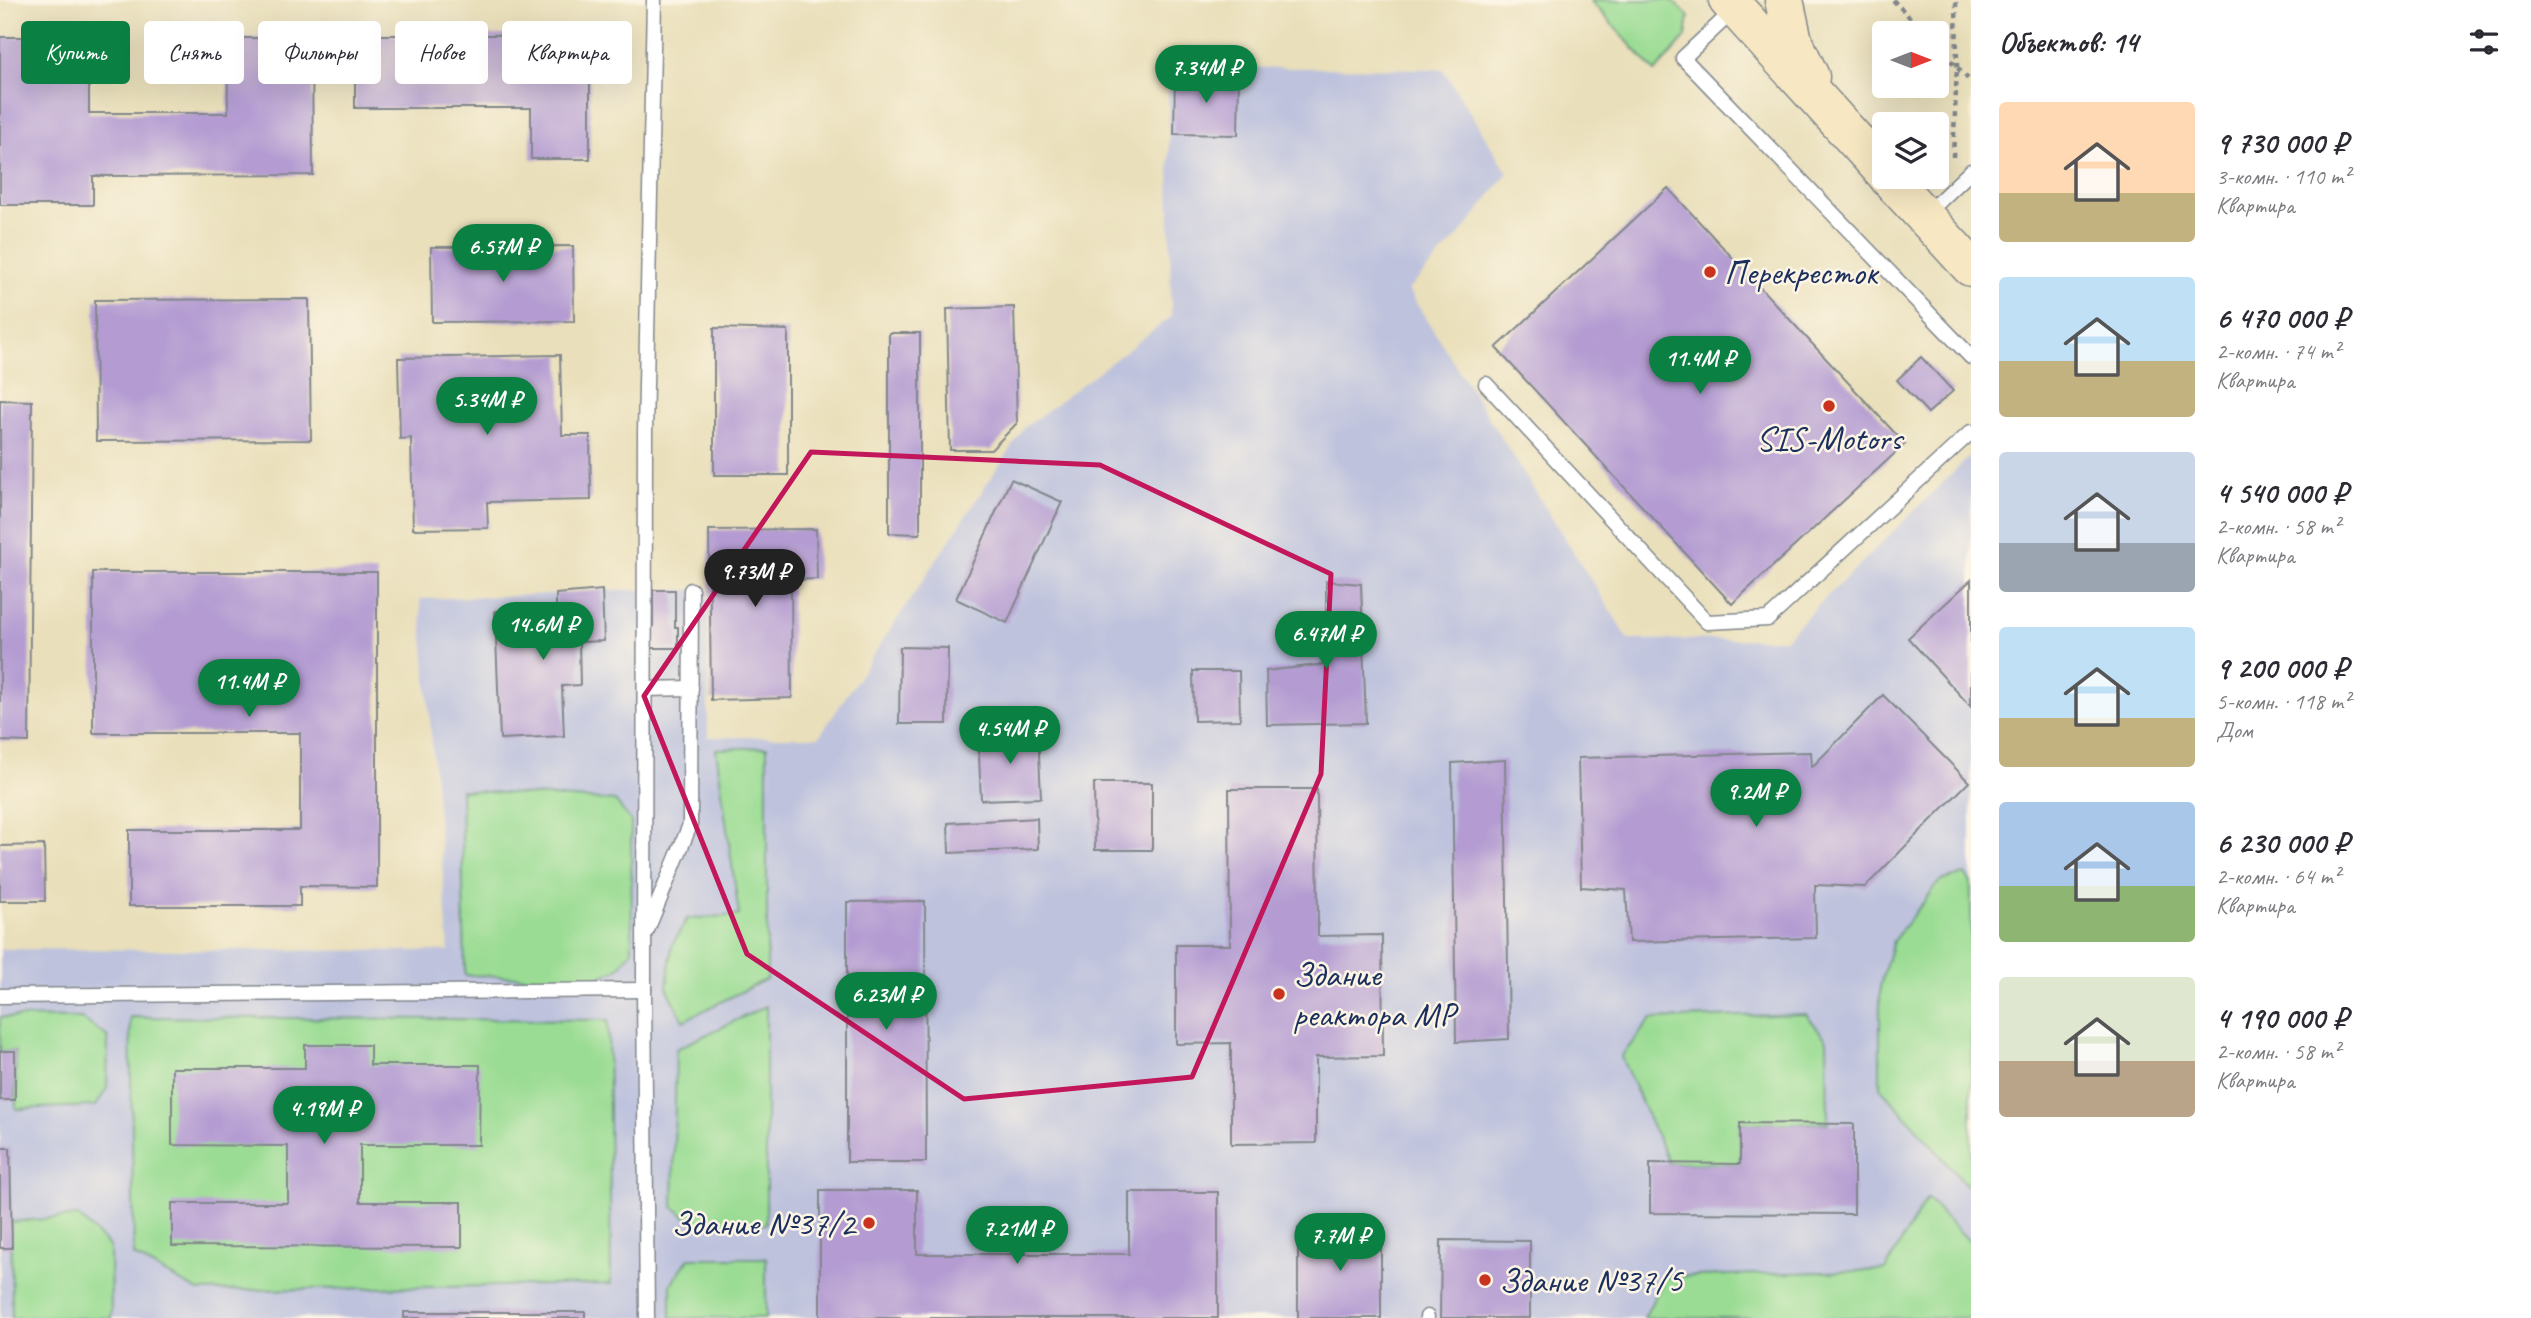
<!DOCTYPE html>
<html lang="ru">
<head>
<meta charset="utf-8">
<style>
	body { margin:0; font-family:Caveat,sans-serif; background:#f7f7f7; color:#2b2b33; height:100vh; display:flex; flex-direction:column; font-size:26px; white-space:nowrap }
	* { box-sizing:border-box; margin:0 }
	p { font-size:23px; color:#7c7c81 }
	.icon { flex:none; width:38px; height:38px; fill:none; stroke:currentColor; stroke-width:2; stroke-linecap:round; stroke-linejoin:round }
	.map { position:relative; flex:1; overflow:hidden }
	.side { display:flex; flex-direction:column; background:#fff; width:560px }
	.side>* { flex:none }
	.hud { position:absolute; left:21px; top:21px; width:665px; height:63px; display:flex; gap:14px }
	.needle { width:46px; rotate:90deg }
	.controls { position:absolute; left:1872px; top:21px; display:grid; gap:14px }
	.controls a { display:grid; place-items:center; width:77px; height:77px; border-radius:7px; background:#fff; box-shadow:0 7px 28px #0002; font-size:35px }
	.price { position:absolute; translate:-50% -60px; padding:0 16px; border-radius:24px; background:#0b8043; color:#fff; font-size:23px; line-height:46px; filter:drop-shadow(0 2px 4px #0008) }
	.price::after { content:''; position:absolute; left:50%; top:42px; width:21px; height:16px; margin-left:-10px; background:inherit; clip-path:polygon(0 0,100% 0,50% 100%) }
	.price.selected { background:#222; color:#fff }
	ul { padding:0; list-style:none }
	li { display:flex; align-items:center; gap:21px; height:175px; padding:0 28px }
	li span { display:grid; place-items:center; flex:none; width:196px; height:140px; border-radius:7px; color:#555 }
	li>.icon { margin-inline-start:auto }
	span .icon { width:84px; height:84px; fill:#fffc; stroke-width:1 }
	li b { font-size:30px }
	h2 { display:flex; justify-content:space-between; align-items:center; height:84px; padding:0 28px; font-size:30px }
	.pill { padding:0 24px; border-radius:7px; background:#fff; box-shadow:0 7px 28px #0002; font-size:24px; line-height:63px }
	.pill.selected { background:#0b8043; color:#fff }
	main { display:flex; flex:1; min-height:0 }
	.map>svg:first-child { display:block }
	.industrial { fill:#bec2dd }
	.green { fill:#9adc93; stroke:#5a8678; stroke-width:2 }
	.building { fill:#b49cd2 }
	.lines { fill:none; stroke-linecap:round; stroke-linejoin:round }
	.lane-casing { stroke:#82878c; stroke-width:17 }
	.secondary-casing { stroke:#82878c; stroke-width:41 }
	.path { stroke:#82878c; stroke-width:4.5; stroke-dasharray:5 5; stroke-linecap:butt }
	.lane { stroke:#fff; stroke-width:14 }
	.secondary { stroke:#f7e8c3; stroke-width:38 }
	.marked { fill:none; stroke:#c2185b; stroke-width:5; stroke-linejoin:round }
	.poi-dot { fill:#c8321e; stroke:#fcf5e5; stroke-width:2.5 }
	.labels { text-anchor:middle; stroke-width:5; stroke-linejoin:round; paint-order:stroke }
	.poi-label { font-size:35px; fill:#1b2f5e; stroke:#fcf5e5; text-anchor:start }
</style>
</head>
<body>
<main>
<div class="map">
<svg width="1971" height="1318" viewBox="0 0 1971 1318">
	<rect width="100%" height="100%" fill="#fcf5e5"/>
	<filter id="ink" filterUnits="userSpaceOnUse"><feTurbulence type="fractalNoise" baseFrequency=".0143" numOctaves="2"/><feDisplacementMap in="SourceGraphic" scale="14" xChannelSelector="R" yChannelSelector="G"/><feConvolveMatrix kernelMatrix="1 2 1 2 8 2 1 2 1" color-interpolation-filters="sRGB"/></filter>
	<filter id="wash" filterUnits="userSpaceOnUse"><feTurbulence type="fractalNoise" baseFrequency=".00686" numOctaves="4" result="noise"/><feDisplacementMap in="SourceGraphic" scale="28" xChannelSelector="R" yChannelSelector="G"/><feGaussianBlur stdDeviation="1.57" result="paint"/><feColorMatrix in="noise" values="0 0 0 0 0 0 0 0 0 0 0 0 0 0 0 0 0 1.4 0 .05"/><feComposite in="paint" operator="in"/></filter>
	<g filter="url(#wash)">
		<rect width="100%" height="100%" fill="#e9dfba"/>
		<!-- industrial -->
		<polygon class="industrial" points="1168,67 1443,69 1508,173 1465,229 1408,290 1629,640 1784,639 1971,455 1971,1318 0,1318 0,949 449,951 420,599 556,594 602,590 708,590 708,737 819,737 1024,428 1171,317"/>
		<!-- green -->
		<g class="green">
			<polygon points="1590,0 1671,0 1689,16 1686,37 1655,72"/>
			<polygon points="767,747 767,979 683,1021 667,987 672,945 687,919 739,915 716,749"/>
			<polygon points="461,790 615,801 631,821 632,951 618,969 595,979 465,975"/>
			<polygon points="1965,874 1971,882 1971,1190 1880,1087 1880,986 1893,941 1940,881"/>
			<polygon points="766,1006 766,1224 699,1226 673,1207 676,1049"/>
			<polygon points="1806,1014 1827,1040 1828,1123 1740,1123 1740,1164 1669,1163 1621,1057 1651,1019"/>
			<polygon points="0,1017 81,1018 108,1037 107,1088 96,1106 16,1109 15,1051 0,1051"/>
			<polygon points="130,1017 608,1020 611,1284 198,1291 134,1256"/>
			<polygon points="1927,1198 1971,1243 1971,1318 1644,1318 1665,1277 1885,1270"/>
			<polygon points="78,1216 110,1247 111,1318 12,1318 11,1222"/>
			<polygon points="689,1258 766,1258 766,1318 671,1318 671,1284"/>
		</g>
		<g id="blocks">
			<!-- building -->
			<g class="building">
				<polygon points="355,35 590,35 590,159 531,159 531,108 355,108"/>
				<polygon points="0,37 89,37 89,113 228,113 227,38 312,38 313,175 93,176 93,205 0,205"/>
				<polygon points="1175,76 1239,77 1238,135 1174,134"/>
				<polygon points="1668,188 1905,444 1732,604 1496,348"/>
				<polygon points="573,246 574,321 432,322 431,247"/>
				<polygon points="309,299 311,440 96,441 95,300"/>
				<polygon points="1014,307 1017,423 991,450 950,450 947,309"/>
				<polygon points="714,328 788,330 788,475 714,475"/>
				<polygon points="889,333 920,333 920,534 889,533"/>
				<polygon points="560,355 562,435 590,435 591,500 487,502 488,528 413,529 411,438 400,439 398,358"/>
				<polygon points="1921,357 1953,391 1928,413 1897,380"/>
				<polygon points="0,400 32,401 29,742 0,741"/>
				<polygon points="1011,479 1062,502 1007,623 956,599"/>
				<polygon points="816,529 817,579 791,580 792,698 711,700 709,530"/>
				<polygon points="93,572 377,572 377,887 300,886 300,906 129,906 129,830 300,830 300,733 93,733"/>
				<polygon points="1971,580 1971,707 1908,638"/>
				<polygon points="1326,581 1361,584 1366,723 1267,725 1266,671 1326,664"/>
				<polygon points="602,590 604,641 579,642 580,685 562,686 564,736 500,739 495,611 556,609 556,594"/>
				<polygon points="653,590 675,590 675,627 678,627 678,648 648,648 648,627 653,627"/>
				<polygon points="900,647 948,648 947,724 899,724"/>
				<polygon points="1193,671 1239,671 1240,720 1194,721"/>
				<polygon points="1883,695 1969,782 1865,887 1815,885 1816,938 1629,942 1626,890 1581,887 1578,758 1811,752 1812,767"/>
				<polygon points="1038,732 1041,798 981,800 978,735"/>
				<polygon points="1505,760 1509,1039 1456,1042 1452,763"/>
				<polygon points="1094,783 1152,783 1152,850 1095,850"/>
				<polygon points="1229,789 1317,789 1318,936 1382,935 1383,1056 1316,1057 1316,1143 1231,1144 1231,1043 1176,1044 1176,945 1230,945"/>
				<polygon points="1037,818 1038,849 949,853 948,823"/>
				<polygon points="44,845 45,901 0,901 0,846"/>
				<polygon points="925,901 926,1162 847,1162 847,902"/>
				<polygon points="305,1045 370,1045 370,1065 480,1065 479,1145 360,1145 360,1202 462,1202 462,1247 172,1246 172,1203 288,1203 288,1146 172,1145 172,1068 305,1068"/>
				<rect x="0" y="1051" width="15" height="49"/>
				<polygon points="1740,1123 1854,1124 1854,1214 1650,1213 1650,1163 1740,1164"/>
				<polygon points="0,1148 10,1148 12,1248 0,1248"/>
				<polygon points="820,1190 917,1190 917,1254 1129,1254 1129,1192 1218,1192 1218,1318 820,1318"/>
				<rect x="1298" y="1228" width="83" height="90"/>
				<polygon points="1441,1240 1530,1241 1530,1318 1440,1318"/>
				<rect x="404" y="1312" width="181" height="6"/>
			</g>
		</g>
	</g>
	<g filter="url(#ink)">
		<use href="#blocks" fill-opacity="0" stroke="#82878c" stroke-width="2"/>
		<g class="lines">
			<defs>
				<g id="lane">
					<polyline points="1735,9 1683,58 1971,357"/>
					<polyline points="1924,216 1971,171"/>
					<polyline points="1486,384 1707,622 1768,619 1971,432"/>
					<polyline points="645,689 691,688"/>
					<polyline points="647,930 690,825 691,590"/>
					<polyline points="0,996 644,990"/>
					<polyline points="1427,1317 1427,1318"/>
					<polyline points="647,1318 644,990 645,433 654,0"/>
				</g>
				<g id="secondary">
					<polyline points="1728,0 1885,173"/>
					<polyline points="1784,0 1793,41 1810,77"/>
					<polyline points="1888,177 1971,267"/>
				</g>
			</defs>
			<!-- lane casing -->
			<use href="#lane" class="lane-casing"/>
			<!-- secondary casing -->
			<use href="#secondary" class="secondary-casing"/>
			<!-- path -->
			<g class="path">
				<polyline points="1893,0 1925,33"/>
				<polyline points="1937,46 1971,82"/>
				<polyline points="1953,157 1957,67 1956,0"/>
			</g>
			<!-- lane -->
			<use href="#lane" class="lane"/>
			<!-- secondary -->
			<use href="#secondary" class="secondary"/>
		</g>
	</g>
	<!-- marked area -->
	<path class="marked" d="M811,452l289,13 231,109 -10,200 -129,303 -228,22 -217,-145 -103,-258z"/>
	<!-- markers -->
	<g class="poi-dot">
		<circle cx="1710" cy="272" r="7"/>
		<circle cx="1829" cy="406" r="7"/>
		<circle cx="1279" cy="994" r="7"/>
		<circle cx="869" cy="1223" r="7"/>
		<circle cx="1485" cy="1280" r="7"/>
	</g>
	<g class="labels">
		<!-- poi labels -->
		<g class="poi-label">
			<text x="1724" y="284">Перекресток</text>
			<text x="1829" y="450" text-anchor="middle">SIS-Motors</text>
			<text x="1293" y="986">Здание<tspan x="1293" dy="40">реактора МР</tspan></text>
			<text x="855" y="1235" text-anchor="end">Здание №37/2</text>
			<text x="1499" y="1292">Здание №37/5</text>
		</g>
	</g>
</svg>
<div class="controls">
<a><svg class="needle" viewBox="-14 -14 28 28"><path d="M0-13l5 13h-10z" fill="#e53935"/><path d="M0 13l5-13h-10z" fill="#7c7c81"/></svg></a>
<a><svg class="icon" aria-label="layers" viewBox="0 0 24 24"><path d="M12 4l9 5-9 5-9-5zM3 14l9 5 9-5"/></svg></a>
</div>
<b class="price" style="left:1206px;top:105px">7.34M ₽</b>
<b class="price" style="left:503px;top:284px">6.57M ₽</b>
<b class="price" style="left:1700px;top:396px">11.4M ₽</b>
<b class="price" style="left:487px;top:437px">5.34M ₽</b>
<b class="price selected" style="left:755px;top:609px">9.73M ₽</b>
<b class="price" style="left:543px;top:662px">14.6M ₽</b>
<b class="price" style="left:1326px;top:671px">6.47M ₽</b>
<b class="price" style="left:249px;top:719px">11.4M ₽</b>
<b class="price" style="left:1010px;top:766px">4.54M ₽</b>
<b class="price" style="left:1756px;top:829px">9.2M ₽</b>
<b class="price" style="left:886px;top:1032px">6.23M ₽</b>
<b class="price" style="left:324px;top:1146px">4.19M ₽</b>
<b class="price" style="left:1017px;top:1266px">7.21M ₽</b>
<b class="price" style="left:1340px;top:1273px">7.7M ₽</b>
<div class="hud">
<a class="pill selected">Купить</a>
<a class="pill">Снять</a>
<a class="pill">Фильтры</a>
<a class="pill">Новое</a>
<a class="pill">Квартира</a>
</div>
</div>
<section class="side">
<h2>Объектов: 14<svg class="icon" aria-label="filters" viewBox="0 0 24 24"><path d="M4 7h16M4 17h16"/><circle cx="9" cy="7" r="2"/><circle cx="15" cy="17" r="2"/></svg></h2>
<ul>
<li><span style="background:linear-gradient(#ffd9b3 65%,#c2b280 0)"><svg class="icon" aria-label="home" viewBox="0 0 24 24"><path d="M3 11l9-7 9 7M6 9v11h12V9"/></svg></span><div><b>9 730 000 ₽</b><p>3-комн. · 110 m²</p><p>Квартира</p></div></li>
<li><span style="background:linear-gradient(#bfe0f5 60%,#c2b280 0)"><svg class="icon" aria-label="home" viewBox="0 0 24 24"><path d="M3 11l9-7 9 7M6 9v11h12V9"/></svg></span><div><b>6 470 000 ₽</b><p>2-комн. · 74 m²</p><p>Квартира</p></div></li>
<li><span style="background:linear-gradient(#c9d6e8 65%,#9aa5b1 0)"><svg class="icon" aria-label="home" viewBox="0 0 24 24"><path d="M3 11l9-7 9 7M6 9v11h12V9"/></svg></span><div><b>4 540 000 ₽</b><p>2-комн. · 58 m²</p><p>Квартира</p></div></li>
<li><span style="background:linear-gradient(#bfe0f5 65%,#c2b280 0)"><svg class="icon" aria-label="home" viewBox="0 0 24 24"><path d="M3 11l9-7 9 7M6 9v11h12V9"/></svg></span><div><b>9 200 000 ₽</b><p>5-комн. · 118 m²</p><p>Дом</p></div></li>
<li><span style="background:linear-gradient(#a9c7e8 60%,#8fb573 0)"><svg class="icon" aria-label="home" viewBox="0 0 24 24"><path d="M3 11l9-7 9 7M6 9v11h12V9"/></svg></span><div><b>6 230 000 ₽</b><p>2-комн. · 64 m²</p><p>Квартира</p></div></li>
<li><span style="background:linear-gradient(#dfe7d0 60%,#b9a48a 0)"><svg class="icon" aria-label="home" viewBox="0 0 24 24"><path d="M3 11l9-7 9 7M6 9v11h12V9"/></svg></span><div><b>4 190 000 ₽</b><p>2-комн. · 58 m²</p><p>Квартира</p></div></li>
</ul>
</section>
</main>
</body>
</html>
